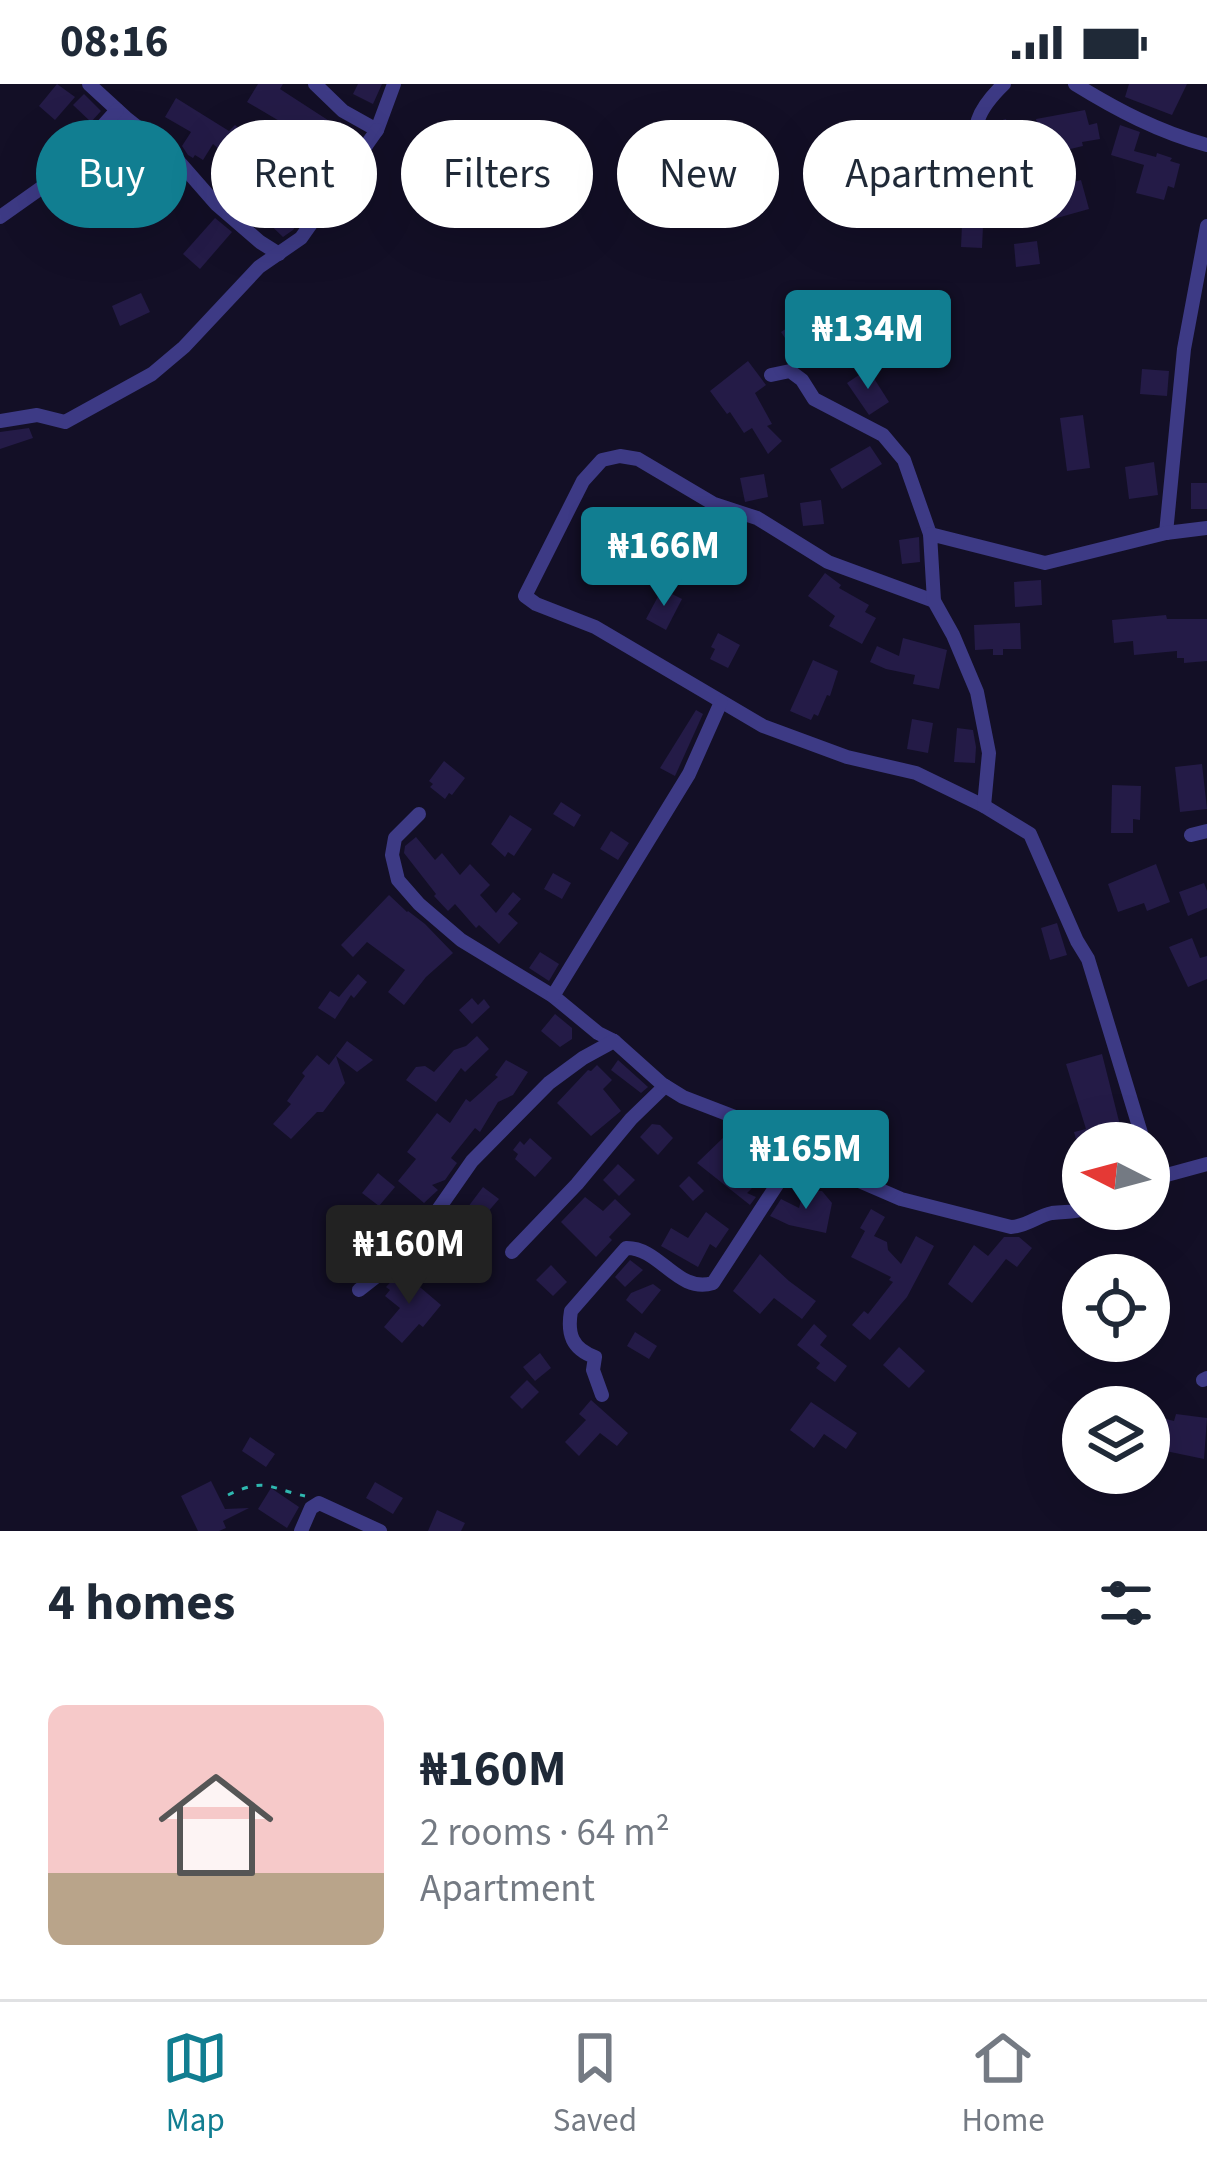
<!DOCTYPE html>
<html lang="en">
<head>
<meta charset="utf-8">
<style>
	body { margin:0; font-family:"Source Sans 3",sans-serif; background:#f2f2f3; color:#1f2937; height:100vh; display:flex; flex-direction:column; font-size:45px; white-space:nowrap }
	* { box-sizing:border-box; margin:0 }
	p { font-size:39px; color:#747a83 }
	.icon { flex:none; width:66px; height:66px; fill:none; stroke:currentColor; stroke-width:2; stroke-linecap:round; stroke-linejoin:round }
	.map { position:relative; height:1447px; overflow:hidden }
	.details { display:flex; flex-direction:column; background:#fff; flex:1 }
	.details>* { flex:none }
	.guide { position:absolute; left:36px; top:36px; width:1137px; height:108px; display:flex; gap:24px }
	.needle { width:78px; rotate:276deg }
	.fabs { position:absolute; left:1062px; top:1038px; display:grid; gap:24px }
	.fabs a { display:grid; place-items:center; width:108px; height:108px; border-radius:50%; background:#fff; box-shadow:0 12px 48px #0002; font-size:60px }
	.price { position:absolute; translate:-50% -102px; padding:0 27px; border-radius:12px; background:#117e91; color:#fff; font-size:39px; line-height:78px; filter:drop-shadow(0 3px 6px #0008) }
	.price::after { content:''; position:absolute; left:50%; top:72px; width:36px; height:27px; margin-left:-18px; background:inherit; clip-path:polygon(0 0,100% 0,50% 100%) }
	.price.on { background:#222; color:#fff }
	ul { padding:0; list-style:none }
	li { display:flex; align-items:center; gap:36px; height:300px; padding:0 48px }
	li span { display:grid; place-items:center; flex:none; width:336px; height:240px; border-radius:18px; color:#555 }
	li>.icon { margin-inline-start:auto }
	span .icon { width:144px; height:144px; fill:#fffc; stroke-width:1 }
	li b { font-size:51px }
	h2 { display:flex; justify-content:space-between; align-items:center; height:144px; padding:0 48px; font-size:51px }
	.chip { padding:0 42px; border-radius:54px; background:#fff; box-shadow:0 12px 48px #0002; font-size:42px; line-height:108px }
	.chip.on { background:#117e91; color:#fff }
	.status { display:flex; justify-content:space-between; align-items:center; height:84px; padding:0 60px; background:#fff; direction:ltr }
	.status svg { height:33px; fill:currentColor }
	.tabs { display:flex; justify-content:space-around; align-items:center; height:168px; border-top:3px solid #e0e1e3; background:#fff; font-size:33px; color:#747a83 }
	.tabs a { display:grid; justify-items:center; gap:6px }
	.tabs .on { color:#117e91 }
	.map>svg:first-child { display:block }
	.building { fill:#241b47 }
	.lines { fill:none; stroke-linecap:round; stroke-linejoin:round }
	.path { stroke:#2fb8b0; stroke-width:3; stroke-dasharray:6 9; stroke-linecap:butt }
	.minor { stroke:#3d3a85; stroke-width:14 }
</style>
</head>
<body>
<div class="status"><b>08:16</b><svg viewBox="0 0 49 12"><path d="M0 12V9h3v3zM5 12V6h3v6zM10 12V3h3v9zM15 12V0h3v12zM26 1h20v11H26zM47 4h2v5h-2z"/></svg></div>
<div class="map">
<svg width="1207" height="1447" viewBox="0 0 1207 1447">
	<rect width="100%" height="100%" fill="#130f26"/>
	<!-- building -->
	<g class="building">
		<polygon points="57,0 75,13 55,36 39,22"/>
		<polygon points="258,0 283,0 280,5 357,55 341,78 326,68 323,73 276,46 281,38 247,18"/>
		<polygon points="358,0 382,0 373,20 353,10"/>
		<polygon points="1129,0 1187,0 1172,31 1125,13"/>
		<polygon points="84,10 101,27 91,38 73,21"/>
		<polygon points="176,14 229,47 235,41 264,66 266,64 277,76 257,94 268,102 265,108 292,135 301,122 307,126 293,146 283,153 259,130 263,125 241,110 239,112 235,109 248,91 213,60 203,76 195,71 193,74 188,71 182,62 191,48 165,33"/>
		<polygon points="1085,26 1089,41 1097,39 1100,55 1082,58 1083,62 1066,66 1068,75 1043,80 1035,46 1038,45 1036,35"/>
		<polygon points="1006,35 1015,70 1008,72 1011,80 994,85 986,54 989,40"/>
		<polygon points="1120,41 1140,48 1134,67 1156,73 1157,69 1172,74 1170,77 1180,80 1174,104 1168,102 1164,116 1136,109 1144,81 1111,71"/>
		<polygon points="155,93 175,110 160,128 140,111"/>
		<polygon points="949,94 967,98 973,96 971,137 946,136"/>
		<polygon points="1081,96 1089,125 1039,139 1038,136 1003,137 1003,118 1025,117 1025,120 1059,112 1057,102"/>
		<polygon points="75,103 88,124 70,136 60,120 63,118 59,113"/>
		<polygon points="215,134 232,148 200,185 183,170"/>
		<polygon points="962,141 983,142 982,164 961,163"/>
		<polygon points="1037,157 1040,180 1016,183 1014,160"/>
		<polygon points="141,209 150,228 120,242 112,222"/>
		<polygon points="807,231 824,258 837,251 845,266 818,280 806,257 793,266 781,248"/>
		<polygon points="748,277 766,301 755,309 772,340 767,342 782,357 768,370 752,344 744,349 730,328 727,330 710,307"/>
		<polygon points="868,285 889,318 869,331 847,299"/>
		<polygon points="1142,285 1169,287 1167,312 1140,310"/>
		<polygon points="1083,331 1090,384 1067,387 1060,334"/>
		<polygon points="29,344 33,354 0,365 0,348"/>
		<polygon points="870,362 882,380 842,405 830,385"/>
		<polygon points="1154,378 1158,411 1129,415 1125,383"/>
		<polygon points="764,390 768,413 745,418 740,394"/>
		<rect x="1191" y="399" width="16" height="26"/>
		<polygon points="821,416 824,440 803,442 800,419"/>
		<polygon points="919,453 920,478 902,480 899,456"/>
		<polygon points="825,489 841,501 839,504 869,521 865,528 876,534 862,560 829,542 835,532 808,512"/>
		<polygon points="1041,496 1042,521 1015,523 1014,498"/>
		<polygon points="662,505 682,515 666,546 646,535"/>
		<polygon points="1166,531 1167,535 1207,535 1207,577 1184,579 1184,574 1177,574 1177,567 1134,571 1133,557 1114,559 1112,536"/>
		<polygon points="1020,539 1021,565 1003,565 1003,571 993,571 993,565 975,566 974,541"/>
		<polygon points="718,549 740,561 728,584 710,575 715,565 711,563"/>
		<polygon points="903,554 947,566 939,605 913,600 915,591 886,585 870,578 877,562 899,572"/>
		<polygon points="813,576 838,587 830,612 827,611 818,632 814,630 811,636 790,627"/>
		<polygon points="696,626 703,630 675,692 660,684"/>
		<polygon points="912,635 933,639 928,669 907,665"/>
		<polygon points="957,644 973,646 976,663 975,679 954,678"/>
		<polygon points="444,677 465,694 452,711 449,709 445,715 430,703 433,700 429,697"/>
		<polygon points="1202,680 1207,725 1180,728 1175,683"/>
		<polygon points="1112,701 1141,702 1140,736 1133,735 1133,749 1111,749"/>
		<polygon points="561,718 581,731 574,743 553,730"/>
		<polygon points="510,731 532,745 514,772 508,768 505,773 491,760"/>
		<polygon points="611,747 629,759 618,776 600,765"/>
		<polygon points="416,753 435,776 442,769 460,791 470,780 490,801 480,811 496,829 513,808 521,815 508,830 518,839 499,860 479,841 476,844 455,820 448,827 434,812 436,810 404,769 405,762"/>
		<polygon points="1156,780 1170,818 1147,827 1144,819 1118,828 1108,800"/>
		<polygon points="553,789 571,799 562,815 544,805"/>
		<polygon points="1204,799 1207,807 1207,824 1188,832 1179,808"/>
		<polygon points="389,811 407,828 408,827 425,840 453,869 426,893 404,921 388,908 405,886 367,858 353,873 341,861"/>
		<polygon points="1057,839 1067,871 1050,876 1041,844"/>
		<polygon points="1192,854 1200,874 1207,872 1207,895 1188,903 1169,863"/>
		<polygon points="540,868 559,880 549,897 529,884"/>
		<polygon points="358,890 367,898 354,914 351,911 335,935 318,924 330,907 339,913"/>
		<polygon points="472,914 478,921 484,915 490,923 472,940 459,926"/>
		<polygon points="555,930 572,944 572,955 560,963 541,947"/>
		<polygon points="477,952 489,965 465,988 461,984 436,1018 406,996 416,983 425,982 434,988 454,966 466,962"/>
		<polygon points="347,957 373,976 357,988 336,972 345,999 323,1028 317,1028 291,1055 273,1040 291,1020 287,1017 305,992 302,989 317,971 329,981"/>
		<polygon points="1102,970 1124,1057 1077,1059 1074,1048 1086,1045 1066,980"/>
		<polygon points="506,976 528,988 513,1011 498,1018 480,1048 475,1044 451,1074 457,1079 445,1096 432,1101 438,1106 424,1119 398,1097 416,1075 407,1068 437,1029 450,1039 466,1015 470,1018 498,993 495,991"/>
		<polygon points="618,976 648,1003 641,1009 611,986"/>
		<polygon points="597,981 612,996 603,1005 621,1027 591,1052 557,1019 588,986 591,987"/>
		<polygon points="784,1026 810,1033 811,1046 781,1037"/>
		<polygon points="652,1040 660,1041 673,1054 658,1071 640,1053"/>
		<polygon points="724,1053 727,1061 758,1085 748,1098 752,1104 747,1109 756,1113 750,1121 697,1079"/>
		<polygon points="530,1054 552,1074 535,1093 515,1075 518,1070 513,1066 520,1057 524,1061"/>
		<polygon points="618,1080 635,1096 619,1112 603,1096"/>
		<polygon points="378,1089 395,1103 379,1122 362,1109"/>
		<polygon points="689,1092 704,1107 693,1117 679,1102"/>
		<polygon points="483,1103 499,1115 456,1165 463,1173 445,1190 425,1168 449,1145 447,1143 463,1126 465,1127"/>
		<polygon points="814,1107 822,1107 832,1119 826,1149 789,1141 770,1132 781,1115 799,1124 802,1112"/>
		<polygon points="585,1113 603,1127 615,1115 631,1130 609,1153 612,1156 596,1173 561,1138"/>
		<polygon points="871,1125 885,1133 874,1152 887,1158 888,1166 901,1180 916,1152 934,1162 907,1213 870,1256 852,1241 864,1227 868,1230 893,1198 889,1196 891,1193 851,1173 865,1147 860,1144"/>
		<polygon points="379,1127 402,1142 400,1156 389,1164 365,1147"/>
		<polygon points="706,1128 729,1145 716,1164 710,1160 698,1183 661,1162 671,1144 688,1154"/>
		<polygon points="1004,1153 1019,1153 1032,1164 1017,1183 1006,1175 972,1219 948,1200 974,1161 988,1172"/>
		<polygon points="760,1170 789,1197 816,1217 802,1235 774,1214 760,1230 733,1207"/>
		<polygon points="630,1176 643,1186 625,1203 615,1193"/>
		<polygon points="551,1181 567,1198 553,1212 536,1196"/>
		<polygon points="401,1187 441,1221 423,1243 419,1240 402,1259 384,1243 400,1224 385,1212 390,1206 386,1203"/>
		<polygon points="653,1200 661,1206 642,1230 626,1216 631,1209"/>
		<polygon points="814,1240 827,1252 820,1261 847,1282 835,1298 816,1284 820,1279 797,1261"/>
		<polygon points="635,1248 657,1262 649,1275 627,1262"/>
		<polygon points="899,1263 925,1287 909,1304 883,1281"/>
		<polygon points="540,1269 551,1284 535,1297 523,1283"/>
		<polygon points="527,1296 539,1308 522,1325 510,1313"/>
		<polygon points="591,1316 628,1349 617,1362 600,1349 579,1372 565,1358 586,1336 579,1330"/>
		<polygon points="811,1318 857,1349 846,1365 824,1350 814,1364 790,1346"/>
		<polygon points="1176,1330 1207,1334 1204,1375 1156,1365 1161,1343 1165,1343 1166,1335 1174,1337"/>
		<polygon points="250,1353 275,1370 266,1383 242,1367"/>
		<polygon points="211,1397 225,1425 249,1424 223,1437 226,1444 219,1447 198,1447 181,1412"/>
		<polygon points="375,1398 403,1414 393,1430 366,1414"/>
		<polygon points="271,1404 299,1423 287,1444 258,1425"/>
		<polygon points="437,1426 465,1439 461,1447 428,1447"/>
	</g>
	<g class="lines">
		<!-- path -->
		<path class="path" d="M228,1411c38,-18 40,-7 77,1"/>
		<!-- minor -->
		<g class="minor">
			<polyline points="89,0 126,34 174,72 216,120 260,158 279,170"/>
			<polyline points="315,0 343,27 377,46 394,0"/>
			<path d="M1075,0c42,26 84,48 132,61"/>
			<path d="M967,87l9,-7c-4,-38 0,-53 28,-80"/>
			<polyline points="0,133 58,92 117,26"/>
			<polyline points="771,291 790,287 802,296 814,315 883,351 904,376 930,450"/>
			<polyline points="0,337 37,331 65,338 152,290 184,263 259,183 301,154 377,46"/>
			<polyline points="1166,449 1184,265 1207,142"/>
			<polyline points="934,517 828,478 757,434 714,420 638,375 620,372 602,376 583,397 525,512 536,520 595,543 763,642 847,673 916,689 984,722 1030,750 1077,857 1088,875 1144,1059"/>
			<polyline points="984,722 989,669 977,608 953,551 934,517 930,450 1045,479 1166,449 1207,444"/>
			<polyline points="419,730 395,754 392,771 398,796 419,820 461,856 553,912 598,949 614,957"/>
			<polyline points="1191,751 1207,747"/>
			<polyline points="553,912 689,690 721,618"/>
			<polyline points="1149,1069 1163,1092 1207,1080"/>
			<polyline points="512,1168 577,1100 631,1035 665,1002"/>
			<path d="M359,1206l37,-29 25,-27 51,-73 77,-78 34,-25 31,-17 48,43 21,13 52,20 62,37 104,45 110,28c17,-1 26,-11 41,-14 12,-2 21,0 32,-4"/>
			<polyline points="1203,1296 1207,1294"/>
			<path d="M602,1311l-9,-25 2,-13c-23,-8 -28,-23 -24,-46l55,-63c34,-1 51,46 87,35l84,-129"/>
			<polyline points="301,1447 311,1424 319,1419 380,1447"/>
		</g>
	</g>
</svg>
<div class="fabs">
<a><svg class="needle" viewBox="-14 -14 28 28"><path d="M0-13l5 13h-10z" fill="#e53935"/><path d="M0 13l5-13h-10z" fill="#747a83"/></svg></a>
<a><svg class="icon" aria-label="locate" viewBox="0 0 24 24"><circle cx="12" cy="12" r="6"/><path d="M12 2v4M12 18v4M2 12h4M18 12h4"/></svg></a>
<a><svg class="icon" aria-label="layers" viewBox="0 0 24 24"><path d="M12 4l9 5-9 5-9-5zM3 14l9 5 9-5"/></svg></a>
</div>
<b class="price" style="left:868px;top:308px">₦134M</b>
<b class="price" style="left:664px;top:525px">₦166M</b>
<b class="price" style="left:806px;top:1128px">₦165M</b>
<b class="price on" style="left:409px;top:1223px">₦160M</b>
<div class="guide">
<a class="chip on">Buy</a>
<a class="chip">Rent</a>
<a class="chip">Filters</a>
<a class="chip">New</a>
<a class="chip">Apartment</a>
</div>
</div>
<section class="details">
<h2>4 homes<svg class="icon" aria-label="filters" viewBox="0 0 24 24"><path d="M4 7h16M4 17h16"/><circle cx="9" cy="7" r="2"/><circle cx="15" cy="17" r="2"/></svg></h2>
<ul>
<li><span style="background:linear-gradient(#f6c9c9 70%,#b9a48a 0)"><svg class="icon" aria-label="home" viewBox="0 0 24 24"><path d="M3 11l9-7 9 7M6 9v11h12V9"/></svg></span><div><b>₦160M</b><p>2 rooms · 64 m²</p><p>Apartment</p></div></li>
</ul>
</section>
<nav class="tabs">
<a class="on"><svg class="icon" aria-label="map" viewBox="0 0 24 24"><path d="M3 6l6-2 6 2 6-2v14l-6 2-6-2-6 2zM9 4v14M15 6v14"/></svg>Map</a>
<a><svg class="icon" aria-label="saved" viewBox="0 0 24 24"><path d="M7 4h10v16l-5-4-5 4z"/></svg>Saved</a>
<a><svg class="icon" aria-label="home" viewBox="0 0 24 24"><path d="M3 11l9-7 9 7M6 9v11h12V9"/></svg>Home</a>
</nav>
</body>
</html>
